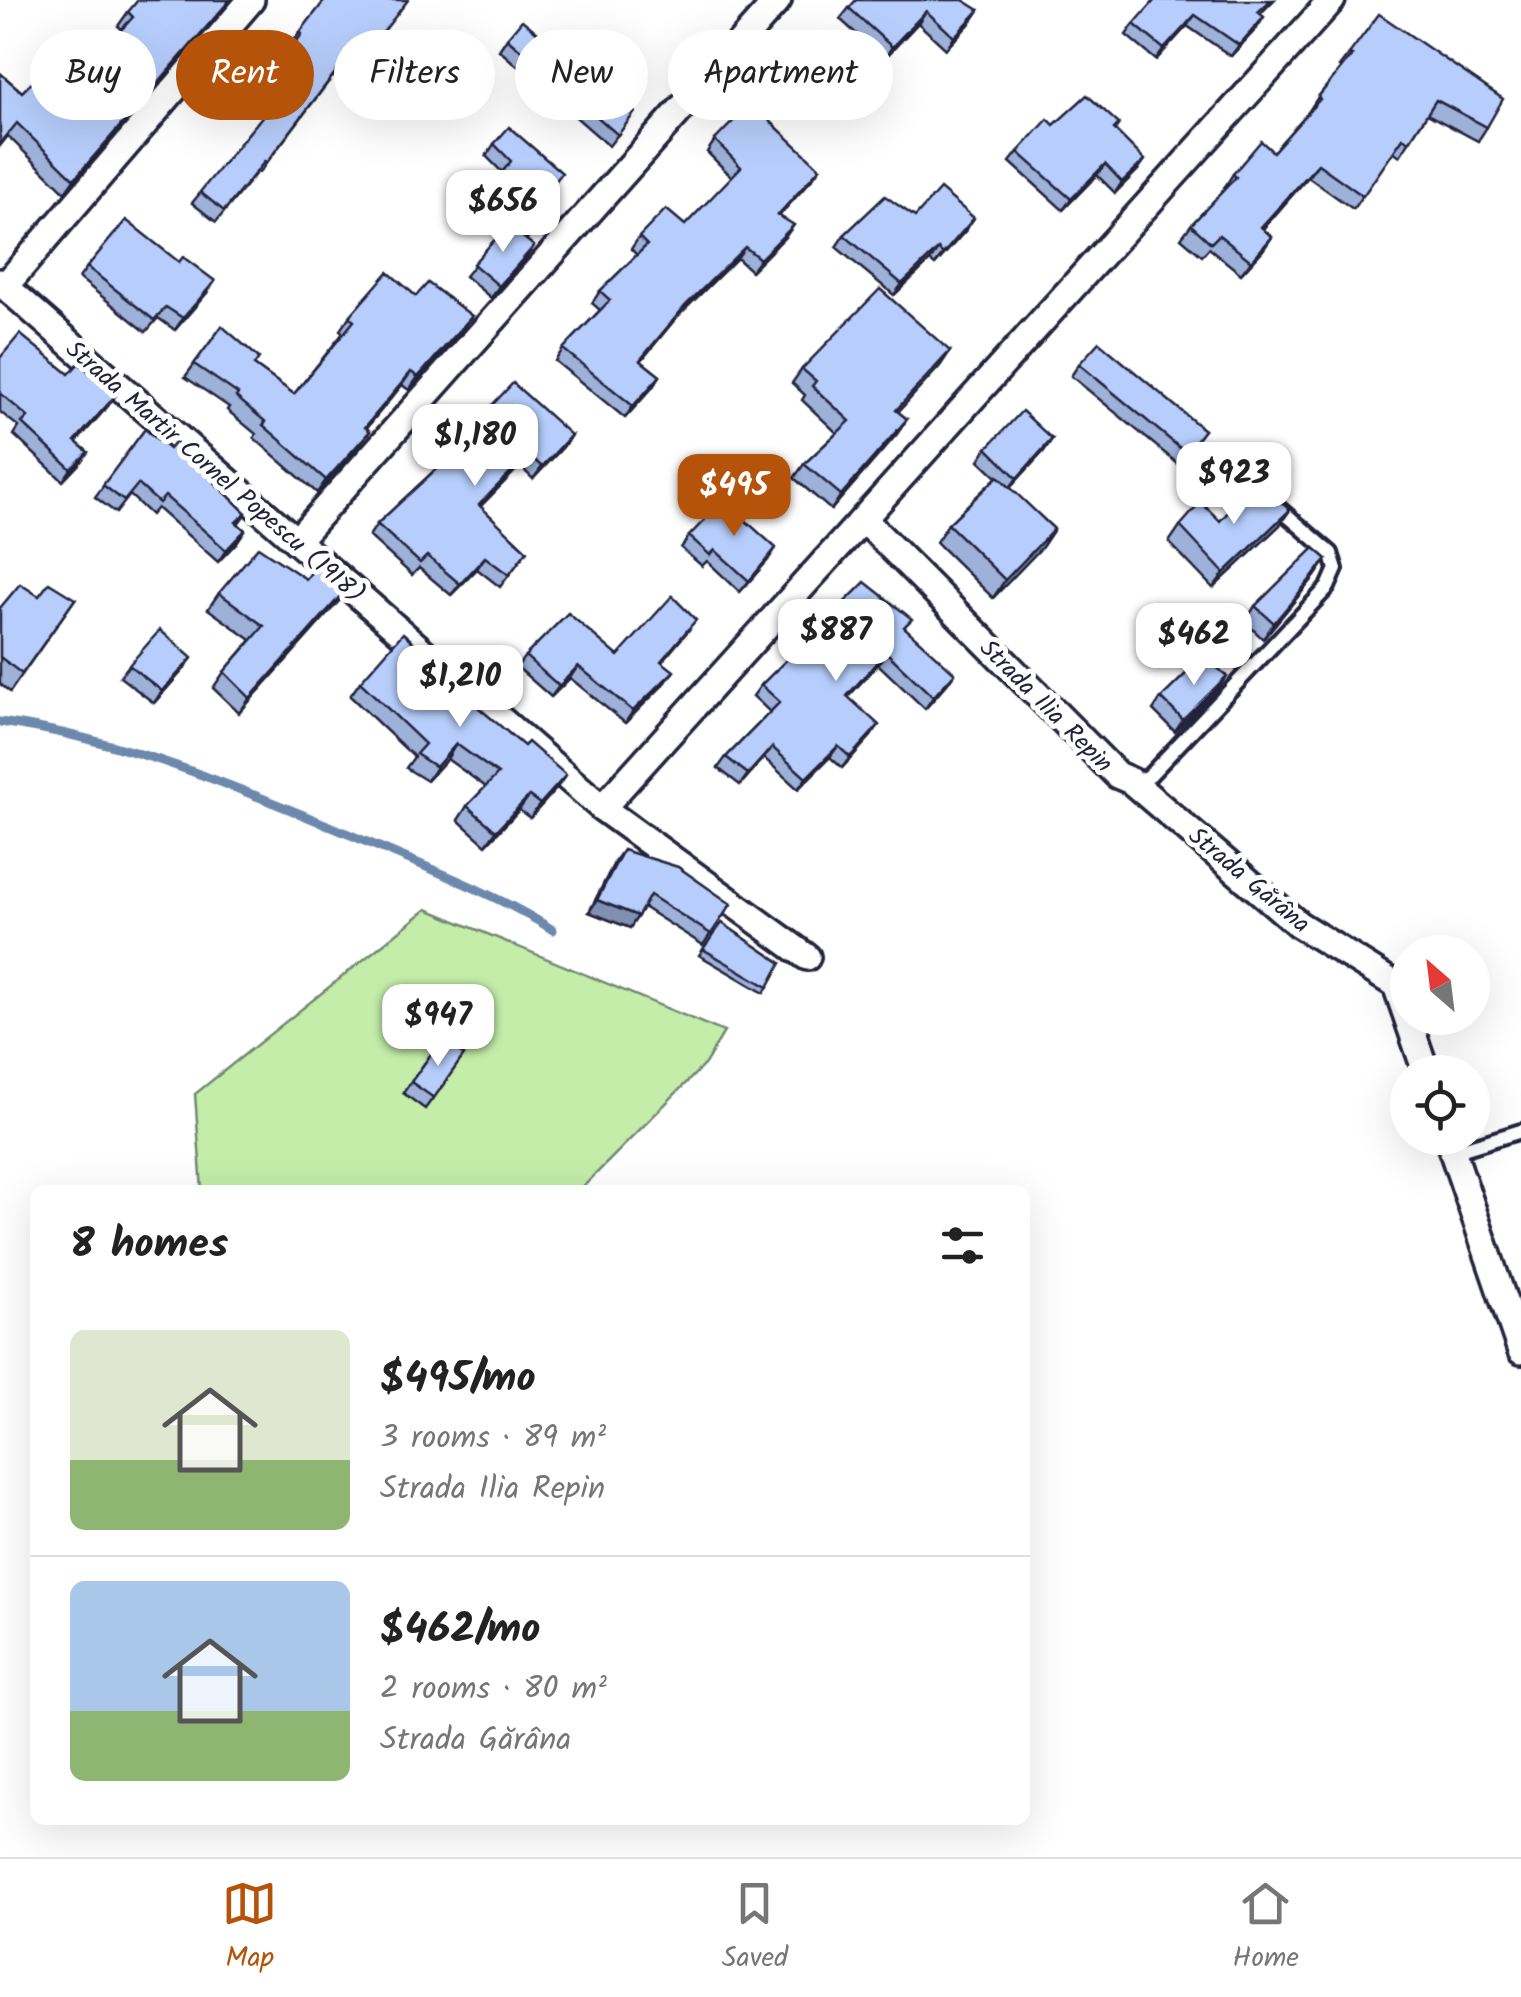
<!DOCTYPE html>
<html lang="en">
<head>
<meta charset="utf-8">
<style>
	body { margin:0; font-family:Kalam,sans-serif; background:#f6f6f6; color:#222; height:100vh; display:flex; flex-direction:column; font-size:38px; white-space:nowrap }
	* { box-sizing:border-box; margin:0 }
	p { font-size:32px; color:#767676 }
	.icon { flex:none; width:55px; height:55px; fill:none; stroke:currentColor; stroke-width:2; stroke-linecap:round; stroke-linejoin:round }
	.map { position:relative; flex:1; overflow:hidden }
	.panel { position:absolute; left:30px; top:1185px; width:1000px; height:640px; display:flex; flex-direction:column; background:#fff; border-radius:15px; box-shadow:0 10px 40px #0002 }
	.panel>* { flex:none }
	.hud { position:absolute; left:30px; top:30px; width:1000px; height:90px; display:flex; gap:20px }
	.needle { width:65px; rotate:332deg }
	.fabs { position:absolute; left:1390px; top:935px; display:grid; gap:20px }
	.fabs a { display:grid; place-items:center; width:100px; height:100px; border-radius:50%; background:#fff; box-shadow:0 10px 40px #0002; font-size:50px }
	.price { position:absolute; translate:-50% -85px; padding:0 22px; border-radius:20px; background:#fff; color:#222; font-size:32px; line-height:65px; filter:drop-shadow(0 2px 5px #0008) }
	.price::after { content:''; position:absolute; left:50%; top:60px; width:30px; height:22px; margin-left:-15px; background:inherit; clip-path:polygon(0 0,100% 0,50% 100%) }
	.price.active { background:#b45309; color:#fff }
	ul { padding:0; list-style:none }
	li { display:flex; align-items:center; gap:30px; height:250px; padding:0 40px }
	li+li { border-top:2px solid #e0e0e0 }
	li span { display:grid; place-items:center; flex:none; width:280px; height:200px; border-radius:15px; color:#555 }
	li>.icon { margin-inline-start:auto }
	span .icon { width:120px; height:120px; fill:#fffc; stroke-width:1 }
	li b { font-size:42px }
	h2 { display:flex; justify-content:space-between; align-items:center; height:120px; padding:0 40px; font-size:42px }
	.chip { padding:0 35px; border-radius:45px; background:#fff; box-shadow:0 10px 40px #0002; font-size:35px; line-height:90px }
	.chip.active { background:#b45309; color:#fff }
	.tabs { display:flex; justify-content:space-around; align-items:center; height:140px; border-top:2px solid #e0e0e0; background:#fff; font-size:28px; color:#767676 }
	.tabs a { display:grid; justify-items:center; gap:5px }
	.tabs .active { color:#b45309 }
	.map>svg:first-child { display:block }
	.green { fill:#c3eda9; stroke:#728872; stroke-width:2.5 }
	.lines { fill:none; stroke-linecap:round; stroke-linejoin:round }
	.stream { stroke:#6c88ad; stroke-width:9 }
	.lane-casing { stroke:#22223b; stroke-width:20 }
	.street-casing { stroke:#22223b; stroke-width:32 }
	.lane { stroke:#fff; stroke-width:12 }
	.street { stroke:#fff; stroke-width:25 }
	.wall { fill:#9db1d9; stroke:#22223b; stroke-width:2.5 }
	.shaded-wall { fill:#8090b0; stroke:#22223b; stroke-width:2.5 }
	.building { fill:#b7cefc; stroke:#22223b; stroke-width:2.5 }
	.labels { text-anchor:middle; stroke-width:10; stroke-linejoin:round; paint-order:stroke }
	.street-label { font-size:25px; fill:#22223b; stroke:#fff }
</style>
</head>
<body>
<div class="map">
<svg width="1521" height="1857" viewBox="0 0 1521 1857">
	<rect width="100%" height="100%" fill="#fff"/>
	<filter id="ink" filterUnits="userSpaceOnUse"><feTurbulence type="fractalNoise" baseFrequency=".01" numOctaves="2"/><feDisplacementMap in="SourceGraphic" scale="20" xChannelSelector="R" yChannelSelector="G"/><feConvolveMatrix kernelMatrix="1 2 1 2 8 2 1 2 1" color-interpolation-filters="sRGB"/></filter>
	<g filter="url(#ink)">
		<!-- green -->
		<polygon class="green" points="427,909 724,1032 705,1064 580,1190 202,1190 195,1094"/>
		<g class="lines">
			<!-- stream -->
			<path class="stream" d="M0,722c125,16 252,71 367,120 64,27 127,51 186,88"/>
			<defs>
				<g id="lane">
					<polyline points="1131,781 1148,777 1328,587 1336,569 1331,553 1231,467"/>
					<polyline points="1453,1152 1521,1131"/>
				</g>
				<g id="street">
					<polyline points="0,282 602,808 807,957"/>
					<polyline points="5,286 251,0"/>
					<polyline points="863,519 1117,775 1131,781 1298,924 1396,985 1426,1072"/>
					<polyline points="296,541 778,0"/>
					<polyline points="602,808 1332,0"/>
					<polyline points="1448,1138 1521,1351"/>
				</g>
			</defs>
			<!-- lane casing -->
			<use href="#lane" class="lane-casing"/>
			<!-- street casing -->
			<use href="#street" class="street-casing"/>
			<!-- lane -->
			<use href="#lane" class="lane"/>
			<!-- street -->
			<use href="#street" class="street"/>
		</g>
		<!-- wall -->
		<g class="wall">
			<polygon points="232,0 65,192 8,136 0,146 0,73 22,92 84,70 122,29 118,26 128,12"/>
			<polygon points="1274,0 1260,14 1257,28 1231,56 1187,26 1156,60 1126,35 1134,24"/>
			<polygon points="849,8 979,10 971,22 946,49 918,23 884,59 840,19"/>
			<polygon points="300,32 375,45 373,61 350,90 333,76 259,173 257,172 216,222 192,203 265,113 252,102 294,45 292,43"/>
			<polygon points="507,38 635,112 609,146 499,50"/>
			<polygon points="1349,54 1487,127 1478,141 1427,114 1400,156 1393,151 1353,209 1308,177 1263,229 1272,237 1263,250 1241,274 1209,248 1202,256 1181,238 1191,225 1225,189 1224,188 1233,174 1273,152 1309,111 1318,97 1341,68 1339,67"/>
			<polygon points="1119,124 1115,130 1138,170 1115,193 1097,175 1063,210 1010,162 1018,152 1054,125"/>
			<polygon points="715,140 820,168 812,179 780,215 786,236 751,271 737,258 676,318 641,361 660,376 652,388 625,418 555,361 563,349 600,310 592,303 600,291 637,255 631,249 639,237 685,225 732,177 707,152"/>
			<polygon points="494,144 554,185 544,198 553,207 526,240 526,258 491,298 465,276 506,227 479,202 502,172 486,156"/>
			<polygon points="915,217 966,230 935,265 930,261 894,295 836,247 844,235"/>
			<polygon points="179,262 215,281 175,330 158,318 146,332 79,278 87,267"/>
			<polygon points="416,296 463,329 409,390 402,385 366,428 370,431 360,444 317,493 254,438 256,434 227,410 229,407 185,377 222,326 254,365 294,394 343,333 340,330 349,317"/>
			<polygon points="950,351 940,366 898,412 907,419 897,434 831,510 794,478 804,464 837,433 802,400 805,395 792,383 802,369"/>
			<polygon points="0,358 108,406 76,442 88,452 79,464 63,481 14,435 19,427 0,412"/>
			<polygon points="1079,364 1204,430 1178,464 1071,376"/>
			<polygon points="145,429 169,449 195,464 246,513 238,524 245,530 237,542 218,562 157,508 151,515 130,495 116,513 95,497"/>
			<polygon points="571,435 563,447 533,479 520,466 480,507 527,551 500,587 477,569 451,595 419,568 412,575 369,536 377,524 436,469 443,457"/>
			<polygon points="1052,439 1044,451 1010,488 1054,529 1042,547 993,598 936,542 948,524 997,477 979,460 987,448"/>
			<polygon points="746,520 768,560 740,592 707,561 702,566 681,548 689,536"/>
			<polygon points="1220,521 1279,526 1213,588 1169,542 1180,526"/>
			<polygon points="1316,575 1263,639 1245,622 1255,606"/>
			<polygon points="306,579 350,585 339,601 239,713 213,688 224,672 251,640 208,609 219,593"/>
			<polygon points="39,596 75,599 10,692 0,684 0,608"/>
			<polygon points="906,629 947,684 925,709 878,664 848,697 871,736 842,768 830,757 798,789 764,758 740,785 718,768 726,757 770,712 753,696 761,685"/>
			<polygon points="688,631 662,662 666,682 625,723 570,678 551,697 517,667 525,656 618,656"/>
			<polygon points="129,665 184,669 154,703 120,677"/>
			<polygon points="360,682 455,687 556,789 530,818 519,810 486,845 458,820 467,806 486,787 447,759 427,781 406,768 414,757 350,696"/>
			<polygon points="1218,688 1175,732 1153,710 1161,698"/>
			<polygon points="623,850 731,904 703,945 643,907 630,928 589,912 615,861"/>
			<polygon points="722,923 781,963 764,993 699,955"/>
			<polygon points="442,1039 464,1055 425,1109 403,1093"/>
		</g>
		<!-- shaded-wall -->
		<g class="shaded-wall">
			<polygon points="230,0 232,0 65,192 74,179"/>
			<polygon points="979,10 971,22 946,49 954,37"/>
			<polygon points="926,11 918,23 884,59 892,47"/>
			<polygon points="1195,15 1187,26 1156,60 1164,49"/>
			<polygon points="1264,17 1257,28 1231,56 1239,45"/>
			<polygon points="1145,160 1138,170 1115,193 1122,182"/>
			<polygon points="1105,164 1097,175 1063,210 1071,199"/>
			<polygon points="1318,164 1308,177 1252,241 1261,227"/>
			<polygon points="820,168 812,179 770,226 778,215"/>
			<polygon points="974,218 966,230 935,265 943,254"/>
			<polygon points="794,225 786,236 751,271 760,259"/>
			<polygon points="1272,237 1263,250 1241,274 1251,261"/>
			<polygon points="534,246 526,258 491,298 499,286"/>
			<polygon points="745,247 737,258 676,318 632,372 685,306"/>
			<polygon points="938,249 930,261 894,295 902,284"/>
			<polygon points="215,281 207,293 175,330 183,318"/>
			<polygon points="472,316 463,329 409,390 418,377"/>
			<polygon points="950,351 940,366 886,425 896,410"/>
			<polygon points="411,372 402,385 356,441 365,427"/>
			<polygon points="660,376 652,388 625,418 633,406"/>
			<polygon points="116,395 108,406 67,453 75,441"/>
			<polygon points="907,419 897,434 831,510 841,495"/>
			<polygon points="370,431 360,444 317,493 326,480"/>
			<polygon points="571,435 563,447 533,479 542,467"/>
			<polygon points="1052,439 1044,451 1009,489 1017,478"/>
			<polygon points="88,452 79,464 63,481 71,469"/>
			<polygon points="528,454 520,466 470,517 479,505"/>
			<polygon points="1290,510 1279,526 1213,588 1224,573"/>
			<polygon points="1054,529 1042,547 993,598 1005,580"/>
			<polygon points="245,530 237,542 218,562 226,550"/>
			<polygon points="776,548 768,560 740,592"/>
			<polygon points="485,557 477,569 451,595 460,584"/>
			<polygon points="1327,559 1316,575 1263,639 1274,623"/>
			<polygon points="350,585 339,601 239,713 250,698"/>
			<polygon points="886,652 878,664 839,707 847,696"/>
			<polygon points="192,658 184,669 154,703 162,691"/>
			<polygon points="578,666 570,678 551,697 559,686"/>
			<polygon points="674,671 666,682 625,723 633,711"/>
			<polygon points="955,673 947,684 925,709 933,697"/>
			<polygon points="1227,676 1218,688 1175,732 1183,720"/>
			<polygon points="879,725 871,736 842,768 850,757"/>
			<polygon points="456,744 447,759 427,781 436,767"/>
			<polygon points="838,746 830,757 798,789 806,778"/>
			<polygon points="772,747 764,758 740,785 748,774"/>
			<polygon points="566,775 556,789 530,818 540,804"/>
			<polygon points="529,796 519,810 486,845 496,831"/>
			<polygon points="597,900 638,916 630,928 589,912"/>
		</g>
		<!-- building -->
		<g class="building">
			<polygon points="138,0 230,0 74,179 17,123 0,144 0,73 22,92 64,51 84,70 133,17 128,12"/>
			<polygon points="325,0 408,0 374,44 381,50 358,78 341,65 267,162 265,161 224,211 200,192 274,102 260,91 302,34 300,32"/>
			<polygon points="856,0 963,0 979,10 954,37 926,11 892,47 849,8"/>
			<polygon points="1155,0 1271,0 1258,12 1264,17 1239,45 1195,15 1164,49 1134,24"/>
			<polygon points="1379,14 1503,99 1487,127 1436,100 1409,142 1403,138 1363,196 1318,164 1261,227 1272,237 1251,261 1219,235 1211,243 1191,225 1236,177 1233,174 1261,141 1273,152 1320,99 1318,97 1352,55 1349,54"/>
			<polygon points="522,20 635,112 618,135 507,38"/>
			<polygon points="1087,95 1119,124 1114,129 1145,160 1122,182 1105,164 1071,199 1018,152 1048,119 1054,125"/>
			<polygon points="751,103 820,168 778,215 794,225 760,259 745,247 685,306 640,360 660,376 633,406 563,349 610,300 600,291 647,245 639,237 666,209 685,225 741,167 715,140"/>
			<polygon points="509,127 562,173 543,197 553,207 532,231 487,191 511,161 494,144"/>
			<polygon points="940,189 974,218 943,254 938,249 902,284 844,235 885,196 915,217"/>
			<polygon points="126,220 179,262 183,257 215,281 183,318 166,307 154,320 87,267"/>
			<polygon points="508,225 534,246 499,286 473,264"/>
			<polygon points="388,272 416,296 428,283 472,316 418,377 411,372 365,427 370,431 326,480 263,425 266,422 236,397 238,394 194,364 222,326 259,358 254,365 294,394 354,321 349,317"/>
			<polygon points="880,289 950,351 896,410 907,419 841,495 804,464 850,421 812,386 816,381 802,369"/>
			<polygon points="20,334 69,374 79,363 116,395 75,441 88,452 71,469 22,423 28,417 0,393 0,358"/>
			<polygon points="1099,342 1204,430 1186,453 1079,364"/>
			<polygon points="513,383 571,435 542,467 528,454 479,505 527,551 509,575 485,557 460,584 427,556 420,563 377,524 446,460 443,457"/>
			<polygon points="1022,411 1052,439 1017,478 987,448"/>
			<polygon points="145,429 169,449 175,442 198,461 195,463 246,513 236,522 245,530 226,550 165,496 159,503 138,484 124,501 103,485"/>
			<polygon points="998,476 1054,529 1005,580 948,524"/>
			<polygon points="1250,488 1260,496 1267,490 1290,510 1224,573 1180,526 1201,502 1220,521"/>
			<polygon points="726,498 748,516 745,520 776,548 749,581 715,550 710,555 689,536"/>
			<polygon points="258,547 306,579 317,565 350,585 250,698 224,672 264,626 219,593"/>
			<polygon points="1314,548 1327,559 1274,623 1255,606"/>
			<polygon points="865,582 912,619 904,627 955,673 933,697 886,652 847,696 879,725 850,757 838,746 806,778 772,747 748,774 726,757 780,702 761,685"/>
			<polygon points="49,583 75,599 22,674 0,657 0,608 20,584 39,596"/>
			<polygon points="672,596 696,620 661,661 674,671 633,711 578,666 559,686 525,656 568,613 618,656"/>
			<polygon points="160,630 192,658 162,691 129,665"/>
			<polygon points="403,633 459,682 454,687 524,746 528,742 566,775 540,804 529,796 496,831 467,806 498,774 456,744 436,767 416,754 425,744 360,682"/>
			<polygon points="1204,656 1227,676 1183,720 1161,698"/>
			<polygon points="623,850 678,867 731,904 711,934 650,895 638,916 597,900"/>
			<polygon points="722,923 781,963 768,987 703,949"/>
			<polygon points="442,1039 464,1055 434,1098 411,1082"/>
		</g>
	</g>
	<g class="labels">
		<!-- street labels -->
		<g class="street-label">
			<text transform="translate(216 471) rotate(41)" y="9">Strada Martir Cornel Popescu (1918)</text>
			<text transform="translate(1047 705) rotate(45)" y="9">Strada Ilia Repin</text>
			<text transform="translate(1250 879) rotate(40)" y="9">Strada Gărâna</text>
		</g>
	</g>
</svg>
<div class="fabs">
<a><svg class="needle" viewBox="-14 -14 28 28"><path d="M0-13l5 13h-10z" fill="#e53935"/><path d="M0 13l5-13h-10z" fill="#767676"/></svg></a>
<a><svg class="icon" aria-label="locate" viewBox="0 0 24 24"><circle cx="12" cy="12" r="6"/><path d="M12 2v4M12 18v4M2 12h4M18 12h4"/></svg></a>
</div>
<b class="price" style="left:503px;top:255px">$656</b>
<b class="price" style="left:475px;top:489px">$1,180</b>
<b class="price" style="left:1234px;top:527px">$923</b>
<b class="price active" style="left:734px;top:539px">$495</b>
<b class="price" style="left:836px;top:684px">$887</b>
<b class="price" style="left:1194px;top:688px">$462</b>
<b class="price" style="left:460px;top:730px">$1,210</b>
<b class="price" style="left:438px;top:1069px">$947</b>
<div class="hud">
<a class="chip">Buy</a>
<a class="chip active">Rent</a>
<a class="chip">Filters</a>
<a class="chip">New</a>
<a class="chip">Apartment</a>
</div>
<section class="panel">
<h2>8 homes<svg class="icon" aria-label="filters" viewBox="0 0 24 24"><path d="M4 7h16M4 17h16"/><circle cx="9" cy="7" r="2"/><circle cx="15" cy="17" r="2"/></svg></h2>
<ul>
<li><span style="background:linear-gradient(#dfe7d0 65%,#8fb573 0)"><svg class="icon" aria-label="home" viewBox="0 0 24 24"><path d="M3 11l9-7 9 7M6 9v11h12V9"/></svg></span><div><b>$495/mo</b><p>3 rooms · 89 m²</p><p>Strada Ilia Repin</p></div></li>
<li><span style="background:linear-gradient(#a9c7e8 65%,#8fb573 0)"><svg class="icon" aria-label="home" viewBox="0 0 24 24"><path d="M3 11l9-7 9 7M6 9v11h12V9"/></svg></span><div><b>$462/mo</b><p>2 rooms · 80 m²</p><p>Strada Gărâna</p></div></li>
</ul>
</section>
</div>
<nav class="tabs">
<a class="active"><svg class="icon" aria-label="map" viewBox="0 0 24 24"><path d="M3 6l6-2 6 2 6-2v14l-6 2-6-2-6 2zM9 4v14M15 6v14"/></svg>Map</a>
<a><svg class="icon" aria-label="saved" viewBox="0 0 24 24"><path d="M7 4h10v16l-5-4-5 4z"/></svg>Saved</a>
<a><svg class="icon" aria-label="home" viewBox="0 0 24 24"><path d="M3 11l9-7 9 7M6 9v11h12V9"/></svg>Home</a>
</nav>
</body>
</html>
